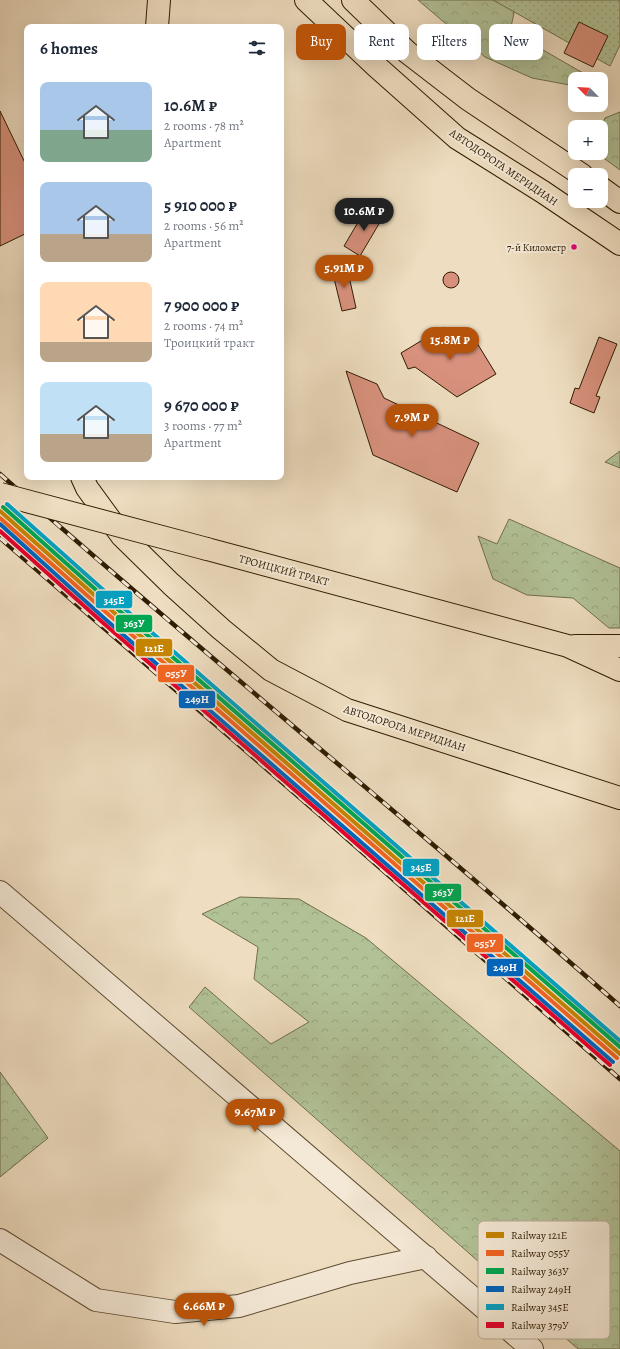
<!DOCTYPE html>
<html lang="en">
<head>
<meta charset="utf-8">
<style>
	body { margin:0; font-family:Alegreya,serif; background:#f6f6f7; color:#1f2937; height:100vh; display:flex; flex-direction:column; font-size:15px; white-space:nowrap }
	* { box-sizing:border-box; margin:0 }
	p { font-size:13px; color:#747a83 }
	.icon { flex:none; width:22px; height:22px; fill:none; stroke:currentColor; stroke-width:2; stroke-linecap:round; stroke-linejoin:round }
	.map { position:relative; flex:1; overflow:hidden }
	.panel { position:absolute; left:24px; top:24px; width:260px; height:456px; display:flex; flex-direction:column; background:#fff; border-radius:8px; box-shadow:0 4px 16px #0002 }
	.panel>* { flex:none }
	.guide { position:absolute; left:296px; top:24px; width:264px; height:36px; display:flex; gap:8px }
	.needle { width:26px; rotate:294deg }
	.fabs { position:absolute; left:568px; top:72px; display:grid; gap:8px }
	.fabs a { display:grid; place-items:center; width:40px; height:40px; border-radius:8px; background:#fff; box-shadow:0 4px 16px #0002; font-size:20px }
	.price { position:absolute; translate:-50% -34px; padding:0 9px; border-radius:14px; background:#b45309; color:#fff; font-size:13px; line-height:26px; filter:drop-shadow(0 1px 2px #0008) }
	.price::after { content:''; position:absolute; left:50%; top:24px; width:12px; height:9px; margin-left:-6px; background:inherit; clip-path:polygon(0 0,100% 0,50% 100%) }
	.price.active { background:#222; color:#fff }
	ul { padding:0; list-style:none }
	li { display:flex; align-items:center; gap:12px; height:100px; padding:0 16px }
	li span { display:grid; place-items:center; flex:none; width:112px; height:80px; border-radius:8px; color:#555 }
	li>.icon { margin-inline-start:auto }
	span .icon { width:48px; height:48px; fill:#fffc; stroke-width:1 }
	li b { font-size:17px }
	h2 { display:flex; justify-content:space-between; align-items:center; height:48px; padding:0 16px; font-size:17px }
	.chip { padding:0 14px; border-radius:8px; background:#fff; box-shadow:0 4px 16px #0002; font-size:14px; line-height:36px }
	.chip.active { background:#b45309; color:#fff }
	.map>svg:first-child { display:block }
	.forest { fill:url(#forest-crowns); stroke:#706f4c }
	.garden { fill:url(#garden-dots); stroke:#706f4c }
	.building { fill:#d8917d; stroke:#2f1c02 }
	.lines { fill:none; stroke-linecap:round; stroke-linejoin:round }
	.minor-casing { stroke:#5f4c32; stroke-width:24 }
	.major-casing { stroke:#2f1c02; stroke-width:24 }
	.minor { stroke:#f4e9d6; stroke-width:22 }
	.major { stroke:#eeddc0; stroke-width:22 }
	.rail-casing { stroke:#2f1c02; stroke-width:4.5 }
	.rail { stroke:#f4e9d6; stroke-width:3; stroke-dasharray:9; stroke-linecap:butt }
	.major-bridge-casing { stroke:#2f1c02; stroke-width:24; stroke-linecap:butt }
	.major-bridge { stroke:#eeddc0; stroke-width:22 }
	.rail-1-casing { stroke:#f4e9d6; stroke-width:7 }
	.rail-2-casing { stroke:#f4e9d6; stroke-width:7 }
	.rail-3-casing { stroke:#f4e9d6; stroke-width:7 }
	.rail-4-casing { stroke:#f4e9d6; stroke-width:7 }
	.rail-5-casing { stroke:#f4e9d6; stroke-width:7 }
	.rail-6-casing { stroke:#f4e9d6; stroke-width:7 }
	.rail-1 { stroke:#c58400; stroke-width:4 }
	.rail-2 { stroke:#f26522; stroke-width:4 }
	.rail-3 { stroke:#00a651; stroke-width:4 }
	.rail-4 { stroke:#0065bd; stroke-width:4 }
	.rail-5 { stroke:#02a2c4; stroke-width:4 }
	.rail-6 { stroke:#e4002b; stroke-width:4 }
	.bus-dot { fill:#e5007d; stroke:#f4e9d6; stroke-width:1.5 }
	.labels { text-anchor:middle; stroke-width:4; stroke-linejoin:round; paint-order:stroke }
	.bus-label { font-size:10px; fill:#2f1c02; stroke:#f4e9d6; text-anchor:end }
	.street-label { font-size:11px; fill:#2f1c02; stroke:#f4e9d6 }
	.key { fill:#f4e9d6; stroke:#b9ac96; stroke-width:1 }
	.key-label { font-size:11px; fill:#2f1c02 }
	.line-badge { stroke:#f4e9d6; stroke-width:1.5 }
	.badge-label { font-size:11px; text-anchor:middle; font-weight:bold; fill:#fff }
</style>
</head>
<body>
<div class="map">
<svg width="620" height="1349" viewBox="0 0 620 1349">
	<defs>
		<pattern id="forest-crowns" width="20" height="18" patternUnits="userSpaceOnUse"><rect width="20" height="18" fill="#b2c297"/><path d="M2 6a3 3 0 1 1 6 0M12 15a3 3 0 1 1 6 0" fill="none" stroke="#99a680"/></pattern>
		<pattern id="garden-dots" width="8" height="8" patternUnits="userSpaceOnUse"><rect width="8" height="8" fill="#b2c297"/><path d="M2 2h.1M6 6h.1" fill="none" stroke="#99a680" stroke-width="1.8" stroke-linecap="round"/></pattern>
	</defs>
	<rect width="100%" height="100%" fill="#eeddc0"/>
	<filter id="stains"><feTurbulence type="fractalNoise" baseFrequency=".005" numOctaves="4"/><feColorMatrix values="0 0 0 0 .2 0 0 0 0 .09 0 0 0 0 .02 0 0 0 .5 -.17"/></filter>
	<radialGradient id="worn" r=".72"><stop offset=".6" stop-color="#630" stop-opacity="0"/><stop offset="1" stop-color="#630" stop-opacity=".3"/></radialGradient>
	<!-- forest -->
	<g class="forest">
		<polygon points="418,0 517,0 510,31 583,73 580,79 575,79 575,86 532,78 485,57"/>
		<polygon points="620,112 620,170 597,153 601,153 601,127 605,118"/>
		<polygon points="620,451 620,468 605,462"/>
		<polygon points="509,519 620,568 620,628 609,628 573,598 527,595 493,579 478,536 497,544"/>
		<polygon points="240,897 299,899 366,938 620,1151 620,1349 578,1349 189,1007 205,987 271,1044 309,1022 254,979 258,947 202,914"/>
		<polygon points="0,1072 48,1138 0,1177"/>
	</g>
	<!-- garden -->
	<polygon class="garden" points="493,0 620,0 620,45 610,66"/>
	<!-- building -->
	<g class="building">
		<polygon points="579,22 608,36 593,67 564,53"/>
		<polygon points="0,111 27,167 27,233 0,246"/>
		<polygon points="367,207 383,217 360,256 344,246"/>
		<polygon points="347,267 356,308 342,311 332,270"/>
		<circle cx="451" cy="280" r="8"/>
		<polygon points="444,327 456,339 469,330 496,374 457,397 415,367 408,369 401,353"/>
		<polygon points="599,337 617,344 596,396 600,397 594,413 570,403 575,388 579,389"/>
		<polygon points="346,371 377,384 384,398 479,443 457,492 373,455"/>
	</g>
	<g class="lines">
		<defs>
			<g id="minor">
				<polyline points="0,892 532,1349"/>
				<polyline points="0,1240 96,1300 175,1312 239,1306 350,1273 426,1257"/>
			</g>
			<g id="major">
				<polyline points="306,0 376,66 457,138 543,192 620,244"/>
				<polyline points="353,0 407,52 468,99 582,175"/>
				<polyline points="157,27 159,0"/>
				<polyline points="601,188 620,202"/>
				<polyline points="82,477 87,488 122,536 171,584 221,629 271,670 347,710 620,798"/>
				<polyline points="207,549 568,646 620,670"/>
				<polyline points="575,646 620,646"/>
			</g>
		</defs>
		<!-- minor casing -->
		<use href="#minor" class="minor-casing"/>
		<!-- major casing -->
		<use href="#major" class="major-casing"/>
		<!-- minor -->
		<use href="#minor" class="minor"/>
		<!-- major -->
		<use href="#major" class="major"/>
		<defs>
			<g id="rail">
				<path d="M0,474c204,181 416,352 620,532"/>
				<polyline points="0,538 337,830 620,1079"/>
			</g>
		</defs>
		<!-- rail casing -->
		<use href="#rail" class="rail-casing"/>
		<!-- rail -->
		<use href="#rail" class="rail"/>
		<defs>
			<polyline id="major-bridge" points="0,494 207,549"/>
		</defs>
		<!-- major-bridge casing -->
		<use href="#major-bridge" class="major-bridge-casing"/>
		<!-- major-bridge -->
		<use href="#major-bridge" class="major-bridge"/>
		<defs>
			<polyline id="rail-1" points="0,511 111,610 620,1054"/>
			<polyline id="rail-2" points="0,518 108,614 617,1058"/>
			<polyline id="rail-3" points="3,507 114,606 620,1047"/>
			<polyline id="rail-4" points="0,524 104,618 613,1062"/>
			<polyline id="rail-5" points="7,504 118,603 620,1041"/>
			<polyline id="rail-6" points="0,531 101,621 610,1065"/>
		</defs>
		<!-- rail-1 casing -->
		<use href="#rail-1" class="rail-1-casing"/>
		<!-- rail-2 casing -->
		<use href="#rail-2" class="rail-2-casing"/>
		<!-- rail-3 casing -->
		<use href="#rail-3" class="rail-3-casing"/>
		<!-- rail-4 casing -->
		<use href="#rail-4" class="rail-4-casing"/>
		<!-- rail-5 casing -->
		<use href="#rail-5" class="rail-5-casing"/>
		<!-- rail-6 casing -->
		<use href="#rail-6" class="rail-6-casing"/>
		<!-- rail-1 -->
		<use href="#rail-1" class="rail-1"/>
		<!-- rail-2 -->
		<use href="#rail-2" class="rail-2"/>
		<!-- rail-3 -->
		<use href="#rail-3" class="rail-3"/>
		<!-- rail-4 -->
		<use href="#rail-4" class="rail-4"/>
		<!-- rail-5 -->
		<use href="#rail-5" class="rail-5"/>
		<!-- rail-6 -->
		<use href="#rail-6" class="rail-6"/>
	</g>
	<!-- markers -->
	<circle class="bus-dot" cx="574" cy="247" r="3.5"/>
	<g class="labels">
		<!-- bus labels -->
		<g class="bus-label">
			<text x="566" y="251">7-й Километр</text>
		</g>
		<!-- street labels -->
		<g class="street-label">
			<text transform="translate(504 167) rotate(34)" y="4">АВТОДОРОГА МЕРИДИАН</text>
			<text transform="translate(284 570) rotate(15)" y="4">ТРОИЦКИЙ ТРАКТ</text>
			<text transform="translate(405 728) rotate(18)" y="4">АВТОДОРОГА МЕРИДИАН</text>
		</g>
	</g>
	<!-- legend -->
	<rect x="478" y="1221" width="132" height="118" rx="6" class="key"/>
	<rect x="486" y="1232" width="18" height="6" fill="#c58400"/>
	<rect x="486" y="1250" width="18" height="6" fill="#f26522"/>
	<rect x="486" y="1268" width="18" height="6" fill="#00a651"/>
	<rect x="486" y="1286" width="18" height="6" fill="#0065bd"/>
	<rect x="486" y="1304" width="18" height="6" fill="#02a2c4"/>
	<rect x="486" y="1322" width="18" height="6" fill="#e4002b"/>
	<g class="key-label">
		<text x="511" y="1239">Railway 121Е</text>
		<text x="511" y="1257">Railway 055У</text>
		<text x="511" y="1275">Railway 363У</text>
		<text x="511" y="1293">Railway 249Н</text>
		<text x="511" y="1311">Railway 345Е</text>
		<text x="511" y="1329">Railway 379У</text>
	</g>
	<g class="line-badge">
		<rect x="95" y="590" width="38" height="19" rx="4" fill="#02a2c4"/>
		<rect x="115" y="614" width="38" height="19" rx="4" fill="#00a651"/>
		<rect x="135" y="638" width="38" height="19" rx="4" fill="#c58400"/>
		<rect x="157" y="664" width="38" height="19" rx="4" fill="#f26522"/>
		<rect x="178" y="690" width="38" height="19" rx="4" fill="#0065bd"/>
		<rect x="402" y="858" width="38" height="19" rx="4" fill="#02a2c4"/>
		<rect x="424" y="883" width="38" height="19" rx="4" fill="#00a651"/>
		<rect x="446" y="909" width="38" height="19" rx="4" fill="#c58400"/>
		<rect x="466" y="933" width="38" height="20" rx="4" fill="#f26522"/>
		<rect x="486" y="958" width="38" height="19" rx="4" fill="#0065bd"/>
	</g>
	<g class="badge-label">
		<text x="114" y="604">345Е</text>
		<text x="134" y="627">363У</text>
		<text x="154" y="652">121Е</text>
		<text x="176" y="677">055У</text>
		<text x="197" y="703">249Н</text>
		<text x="421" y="871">345Е</text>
		<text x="443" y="896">363У</text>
		<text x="465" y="922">121Е</text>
		<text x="485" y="947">055У</text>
		<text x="505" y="971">249Н</text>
	</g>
	<rect width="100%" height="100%" filter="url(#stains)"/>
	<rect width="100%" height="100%" fill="url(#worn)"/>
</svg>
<div class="fabs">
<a><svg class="needle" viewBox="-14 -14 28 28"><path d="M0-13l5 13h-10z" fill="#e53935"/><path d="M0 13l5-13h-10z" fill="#747a83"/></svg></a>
<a>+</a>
<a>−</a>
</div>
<b class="price active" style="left:364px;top:232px">10.6M ₽</b>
<b class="price" style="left:344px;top:289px">5.91M ₽</b>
<b class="price" style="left:450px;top:361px">15.8M ₽</b>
<b class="price" style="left:412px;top:438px">7.9M ₽</b>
<b class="price" style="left:255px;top:1133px">9.67M ₽</b>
<b class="price" style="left:204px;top:1327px">6.66M ₽</b>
<div class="guide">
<a class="chip active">Buy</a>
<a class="chip">Rent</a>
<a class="chip">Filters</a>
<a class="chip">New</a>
</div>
<section class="panel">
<h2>6 homes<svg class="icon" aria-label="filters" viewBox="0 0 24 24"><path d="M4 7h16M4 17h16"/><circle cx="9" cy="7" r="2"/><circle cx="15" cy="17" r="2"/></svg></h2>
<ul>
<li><span style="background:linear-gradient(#a9c7e8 60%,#7fa58c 0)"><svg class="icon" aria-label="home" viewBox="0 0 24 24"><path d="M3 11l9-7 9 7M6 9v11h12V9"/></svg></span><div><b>10.6M ₽</b><p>2 rooms · 78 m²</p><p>Apartment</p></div></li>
<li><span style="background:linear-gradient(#a9c7e8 65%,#b9a48a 0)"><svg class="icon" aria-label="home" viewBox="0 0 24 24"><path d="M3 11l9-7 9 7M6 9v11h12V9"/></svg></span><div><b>5 910 000 ₽</b><p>2 rooms · 56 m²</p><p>Apartment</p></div></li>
<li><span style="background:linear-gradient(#ffd9b3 75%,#b9a48a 0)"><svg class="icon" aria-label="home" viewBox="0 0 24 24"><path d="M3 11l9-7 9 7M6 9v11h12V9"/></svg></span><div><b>7 900 000 ₽</b><p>2 rooms · 74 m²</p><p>Троицкий тракт</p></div></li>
<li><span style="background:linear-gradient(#bfe0f5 65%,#b9a48a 0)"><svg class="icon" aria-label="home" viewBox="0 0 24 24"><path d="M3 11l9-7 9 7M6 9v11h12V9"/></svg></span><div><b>9 670 000 ₽</b><p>3 rooms · 77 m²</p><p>Apartment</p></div></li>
</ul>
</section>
</div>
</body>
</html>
